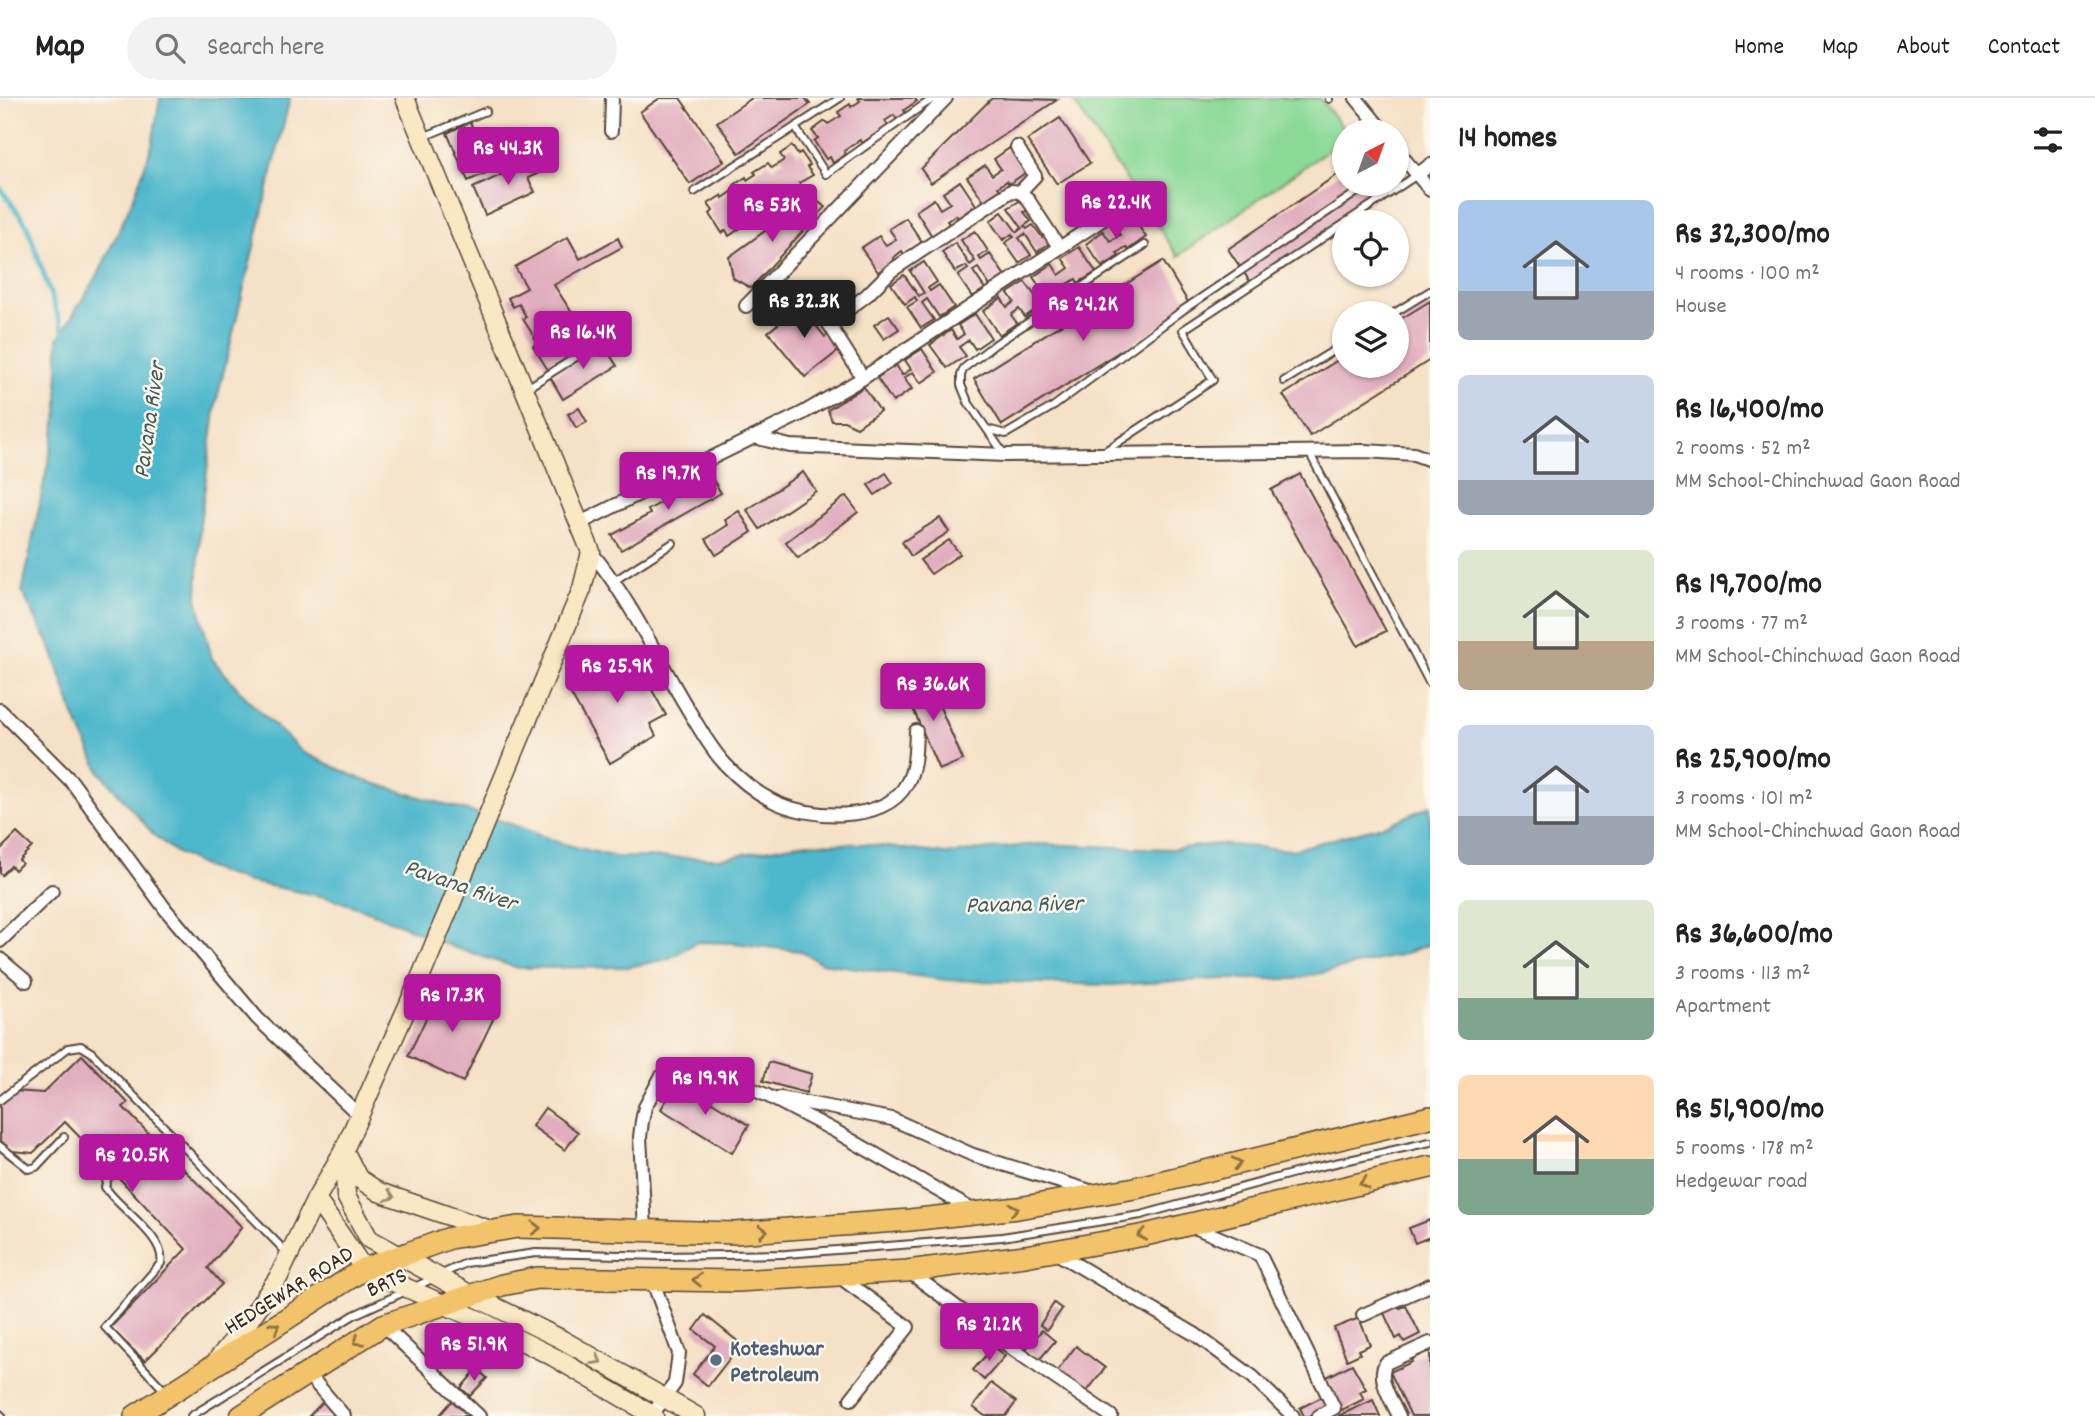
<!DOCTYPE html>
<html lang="en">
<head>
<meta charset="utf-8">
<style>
	body { margin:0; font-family:Dekko,sans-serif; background:#f2f2f2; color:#222; height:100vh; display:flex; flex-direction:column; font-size:26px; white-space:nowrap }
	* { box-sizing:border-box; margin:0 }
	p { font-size:23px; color:#767676 }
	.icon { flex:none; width:38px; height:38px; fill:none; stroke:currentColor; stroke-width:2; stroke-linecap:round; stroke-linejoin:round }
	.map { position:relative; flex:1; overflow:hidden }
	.side { display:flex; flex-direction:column; background:#fff; width:665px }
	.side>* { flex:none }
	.needle { width:46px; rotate:41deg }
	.buttons { position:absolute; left:1332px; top:21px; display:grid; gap:14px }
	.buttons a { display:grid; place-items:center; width:77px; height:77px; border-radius:50%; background:#fff; box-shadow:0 2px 5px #0004; font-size:35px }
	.price { position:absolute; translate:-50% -60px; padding:0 16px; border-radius:7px; background:#b5179e; color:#fff; font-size:23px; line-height:46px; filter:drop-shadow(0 2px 4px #0008) }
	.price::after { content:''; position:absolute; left:50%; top:42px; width:21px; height:16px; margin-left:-10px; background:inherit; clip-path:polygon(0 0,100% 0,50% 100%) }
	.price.on { background:#222; color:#fff }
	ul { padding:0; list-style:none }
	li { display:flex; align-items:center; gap:21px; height:175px; padding:0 28px }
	li span { display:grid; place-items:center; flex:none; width:196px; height:140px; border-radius:10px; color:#555 }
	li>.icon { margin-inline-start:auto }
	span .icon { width:84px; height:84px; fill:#fffc; stroke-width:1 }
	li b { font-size:30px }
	h2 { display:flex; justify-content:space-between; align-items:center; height:84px; padding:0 28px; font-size:30px }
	header { display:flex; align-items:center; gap:42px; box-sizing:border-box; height:98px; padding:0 35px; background:#fff; border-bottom:2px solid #e0e0e0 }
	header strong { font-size:33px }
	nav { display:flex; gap:38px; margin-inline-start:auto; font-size:24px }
	.search { width:490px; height:63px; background:#f2f2f2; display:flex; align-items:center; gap:18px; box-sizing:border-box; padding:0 24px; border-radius:38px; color:#767676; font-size:26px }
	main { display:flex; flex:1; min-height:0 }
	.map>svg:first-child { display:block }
	.green { fill:#8bd997; stroke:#63825a; stroke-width:2 }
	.water { fill:#4eb7cc; stroke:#447075; stroke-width:2 }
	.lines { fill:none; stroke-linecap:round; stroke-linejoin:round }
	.stream { stroke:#4eb7cc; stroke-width:5 }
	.building { fill:#e1aebf }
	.lane-casing { stroke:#574537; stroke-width:10 }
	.street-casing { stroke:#574537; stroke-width:16 }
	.secondary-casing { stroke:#574537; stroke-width:21 }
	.primary-casing { stroke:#574537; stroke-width:24 }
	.lane { stroke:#fff; stroke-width:6 }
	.street { stroke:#fff; stroke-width:12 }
	.secondary { stroke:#fae7c3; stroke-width:18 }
	.primary { stroke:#f2c36a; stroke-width:21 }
	.oneway { stroke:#8d6f40 }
	.oneway2 { stroke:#9a8870 }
	.service-dot { fill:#5c6f8a; stroke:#fbf7ec; stroke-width:2.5 }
	.labels { text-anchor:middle; stroke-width:5; stroke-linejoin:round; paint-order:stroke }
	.street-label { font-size:23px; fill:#3b2a1e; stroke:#fbf7ec }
	.service-label { font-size:23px; font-weight:bold; fill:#4e5e75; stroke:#fbf7ec; text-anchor:start }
	.water-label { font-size:24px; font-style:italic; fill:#425b5b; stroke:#fbf7ec }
</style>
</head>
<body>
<header>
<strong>Map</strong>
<div class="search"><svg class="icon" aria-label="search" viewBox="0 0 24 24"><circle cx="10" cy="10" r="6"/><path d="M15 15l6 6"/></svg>Search here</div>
<nav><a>Home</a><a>Map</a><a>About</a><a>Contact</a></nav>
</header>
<main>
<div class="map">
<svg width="1430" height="1318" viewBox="0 0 1430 1318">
	<rect width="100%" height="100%" fill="#fbf7ec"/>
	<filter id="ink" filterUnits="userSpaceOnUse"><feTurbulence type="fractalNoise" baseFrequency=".0143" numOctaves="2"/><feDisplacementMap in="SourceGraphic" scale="14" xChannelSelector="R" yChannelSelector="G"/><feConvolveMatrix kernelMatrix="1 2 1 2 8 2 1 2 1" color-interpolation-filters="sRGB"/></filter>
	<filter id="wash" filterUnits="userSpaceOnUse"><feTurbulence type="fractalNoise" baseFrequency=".00686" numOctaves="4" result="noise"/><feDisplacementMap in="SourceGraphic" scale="28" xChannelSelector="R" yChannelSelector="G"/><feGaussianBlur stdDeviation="1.57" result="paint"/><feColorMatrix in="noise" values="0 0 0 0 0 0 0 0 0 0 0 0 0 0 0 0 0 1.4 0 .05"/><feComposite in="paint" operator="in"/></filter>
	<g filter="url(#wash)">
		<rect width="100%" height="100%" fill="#f5e1c6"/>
		<!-- green -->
		<polygon class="green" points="1071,0 1320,0 1345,33 1344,41 1178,158"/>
		<!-- water -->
		<polygon class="water" points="160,0 290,0 216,305 200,426 197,501 212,561 248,602 302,654 363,682 508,725 560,745 615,759 721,760 803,745 864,746 946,756 1036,746 1171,751 1219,746 1292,752 1389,726 1430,708 1430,846 1400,857 1295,881 1221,881 1110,887 946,882 821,865 800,853 733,845 697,844 668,861 629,869 518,870 455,850 371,814 330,800 245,783 207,770 175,754 154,737 100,674 75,620 52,552 22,494 58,315 58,241 99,175 134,99 152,47"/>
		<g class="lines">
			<!-- stream -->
			<polyline class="stream" points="0,90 27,127 63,233 68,237"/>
		</g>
		<g id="blocks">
			<!-- building -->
			<g class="building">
				<polygon points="660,0 680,0 724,63 690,86 640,14"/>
				<polygon points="752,0 805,0 810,6 739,55 717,24"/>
				<polygon points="858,0 914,0 917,3 904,12 906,16 897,22 894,17 885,23 888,28 862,45 860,42 844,53 846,56 833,65 830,59 826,61 814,43 818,40 812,33 825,23 828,26 841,18 838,14 850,6 851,9 860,3"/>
				<polygon points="992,0 1057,2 931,85 921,71"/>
				<polygon points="1060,20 1090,65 1057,86 1027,42"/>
				<polygon points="470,24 477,40 473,42 478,53 488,48 497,70 468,83 447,35"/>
				<polygon points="792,48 798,57 801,54 810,67 807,69 813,77 799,85 802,89 792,95 789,90 780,96 784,101 758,118 756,115 740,126 742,129 729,138 726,132 722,135 710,116 713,113 708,106 722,97 723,100 736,91 734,87 746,79 747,82 756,76 754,74 768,65 772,70 784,62 780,56"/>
				<polygon points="1011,49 1028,73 1009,86 1007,83 998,89 1000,92 984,103 967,79 985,67 992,77 1001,71 994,61"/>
				<polygon points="539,59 545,72 528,80 535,94 485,117 473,90"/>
				<polygon points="1344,72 1344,86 1390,86 1392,89 1251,185 1228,151"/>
				<polygon points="960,83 976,107 958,120 956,117 947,123 949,126 932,138 916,113 934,101 940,111 950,105 943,95"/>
				<polygon points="812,99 825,109 751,190 733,180 729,159"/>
				<polygon points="1021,102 1028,112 1024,114 1031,123 1024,128 1027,131 1033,127 1042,139 1045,136 1051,144 1037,154 1025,136 1019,140 1031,157 1019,165 1005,145 1014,139 1012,136 1003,142 990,123 1002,114 1017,134 1022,130 1008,110"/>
				<polygon points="1130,115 1146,139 1128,152 1126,149 1117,155 1119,158 1102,169 1086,146 1103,133 1110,143 1120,137 1113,127"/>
				<polygon points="906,120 922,144 904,156 902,153 893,160 895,163 878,174 861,150 879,138 886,147 896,141 889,131"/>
				<polygon points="975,133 988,153 979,159 981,162 990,156 1005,178 990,188 978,170 973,173 985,191 972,199 958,178 968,171 966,168 955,174 942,154 955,145 970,167 975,163 961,142"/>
				<polygon points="568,139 580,161 618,140 622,149 554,187 576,221 581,219 596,243 548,272 533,248 538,245 523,221 526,219 519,206 513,209 508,200 527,190 515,169"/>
				<polygon points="1079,149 1096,174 1078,185 1076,181 1066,187 1069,191 1050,204 1033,179 1052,166 1059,177 1069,170 1062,160"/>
				<polygon points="1163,163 1191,209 1002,327 974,281"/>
				<polygon points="924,164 937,184 928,190 930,193 939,187 954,209 939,219 927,201 922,205 934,222 921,230 907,209 917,203 915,199 905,206 891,186 904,177 919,198 924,195 910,173"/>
				<polygon points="1025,184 1042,207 1025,219 1019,211 1011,217 1017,225 999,237 983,213 1001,200 1007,209 1014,204 1008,195"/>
				<polygon points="1430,203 1430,262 1310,338 1283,297 1344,258 1344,268 1396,268 1396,224"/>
				<polygon points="806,204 818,218 812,223 825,239 831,235 842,250 805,279 768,234"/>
				<polygon points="975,216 991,240 975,251 969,242 959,249 966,258 947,270 930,247 951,232 957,241 964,236 958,227"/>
				<polygon points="889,217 899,231 884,241 874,227"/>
				<polygon points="603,246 617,268 563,301 550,279"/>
				<polygon points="922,251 937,274 921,285 913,274 904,280 912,291 893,304 877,280 896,267 902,277 911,271 905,262"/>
				<polygon points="864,289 880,313 857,329 844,323 832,323 828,312"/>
				<polygon points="579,310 587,324 576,330 568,316"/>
				<polygon points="803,374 816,393 760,431 747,412"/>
				<polygon points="886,375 893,385 875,397 868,387"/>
				<polygon points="1300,376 1386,533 1358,548 1271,392"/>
				<polygon points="710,377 721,395 621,452 612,437 650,416 648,412"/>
				<polygon points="846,398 858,414 798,460 786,444"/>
				<polygon points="739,413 752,434 716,457 706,441 728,427 725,422"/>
				<polygon points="940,420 949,434 911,458 902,444"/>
				<polygon points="949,442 960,456 931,476 920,462"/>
				<polygon points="629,551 666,617 650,626 656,638 610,665 565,586"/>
				<polygon points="926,577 963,662 939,672 903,587"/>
				<polygon points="17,735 32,749 19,762 22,765 15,772 11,768 2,777 0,775 0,752"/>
				<polygon points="442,887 497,913 463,984 408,958"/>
				<polygon points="82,957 128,1005 123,1009 158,1045 147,1055 162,1071 173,1061 242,1129 208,1170 222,1186 145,1263 110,1230 186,1151 120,1081 137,1065 118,1045 101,1061 65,1024 33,1055 12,1053 0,1042 0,1004 13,993 43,995"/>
				<polygon points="769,964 812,976 806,995 763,983"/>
				<polygon points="678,983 749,1027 732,1055 661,1011"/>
				<polygon points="545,1010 578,1034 565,1052 532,1028"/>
				<polygon points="1430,1122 1430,1139 1415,1145 1409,1130"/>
				<polygon points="1397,1204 1400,1210 1406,1208 1420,1236 1404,1244 1401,1238 1396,1241 1382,1211"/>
				<polygon points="1054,1205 1062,1211 1047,1232 1040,1227"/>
				<polygon points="705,1217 741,1246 708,1288 693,1276 715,1248 694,1232"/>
				<polygon points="1359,1220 1370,1247 1358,1252 1360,1256 1347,1262 1334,1230"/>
				<polygon points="1042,1232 1055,1243 1039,1262 1026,1251"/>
				<polygon points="994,1248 1005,1258 984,1282 973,1272"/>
				<polygon points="1076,1248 1105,1270 1085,1296 1057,1273"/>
				<polygon points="1430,1252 1430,1318 1411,1318 1390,1274 1412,1264 1411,1260"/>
				<polygon points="1352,1266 1366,1291 1360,1294 1364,1301 1342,1312 1325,1280"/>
				<polygon points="477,1271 487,1280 470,1298 461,1290"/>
				<polygon points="991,1285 1016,1304 1006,1318 985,1318 973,1309"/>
				<polygon points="1322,1299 1331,1318 1304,1318 1300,1310"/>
				<polygon points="1373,1302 1380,1318 1338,1318"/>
				<polygon points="452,1303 469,1318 439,1318"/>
				<polygon points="323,1304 337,1318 309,1318"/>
			</g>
		</g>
	</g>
	<g filter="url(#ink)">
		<use href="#blocks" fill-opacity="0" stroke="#574537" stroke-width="2"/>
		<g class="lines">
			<defs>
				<g id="lane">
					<polyline points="1329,0 1329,1"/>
					<polyline points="795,29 826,76 922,8 933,1 942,4"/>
					<polyline points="423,39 486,13"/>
					<polyline points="694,94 840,0"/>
					<polyline points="1346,124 1417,77"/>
					<polyline points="1394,215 1430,193"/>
					<polyline points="1284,283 1344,246"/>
					<polyline points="527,290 603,242"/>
					<polyline points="987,331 1006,336 1054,308 1183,212 1369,86"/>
					<polyline points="1105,353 1213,282 1183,232 1344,126"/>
					<polyline points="1309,354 1430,586"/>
					<polyline points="1004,356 968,304 961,287 961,277 964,270 994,247 1145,147"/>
					<polyline points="614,483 673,445"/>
					<polyline points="0,1002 68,950 81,948 91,954 287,1155"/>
					<polyline points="0,1048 29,1071 36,1069 64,1039"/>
					<path d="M117,1067l-10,15 -2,7c14,22 61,50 56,76l-56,64 60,64"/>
					<polyline points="442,1176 466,1165 536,1155 664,1158 786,1156 1002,1139 1141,1117 1313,1070 1430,1044"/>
					<polyline points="0,1316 2,1318"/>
					<polyline points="191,1318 354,1217 432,1181"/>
				</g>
				<g id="street">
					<polyline points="1356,0 1383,33"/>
					<polyline points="611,33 612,0"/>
					<polyline points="1017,49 1035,78 1020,94"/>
					<polyline points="1396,51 1430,92"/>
					<polyline points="1417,77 1430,67"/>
					<polyline points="801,189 829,226 863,280"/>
					<polyline points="746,208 946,0"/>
					<polyline points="829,226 867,197 891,173 1011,93 1020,94 1027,100 1059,149"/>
					<polyline points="754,339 790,348 1005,357 1365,353 1414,356 1430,362"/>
					<polyline points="580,425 803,315 863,280 1126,106"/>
					<path d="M591,454c40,48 65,105 98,159 11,18 21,37 36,53 12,13 29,27 46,36 35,19 115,25 136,-17 9,-16 8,-34 9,-52"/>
					<polyline points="0,612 72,684 166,812 257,920 359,1017"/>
					<polyline points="0,843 52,793"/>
					<polyline points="0,861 26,883"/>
					<polyline points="780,1000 892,1021 973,1057 1090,1093"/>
					<polyline points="1192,1128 1260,1157 1334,1310 1319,1318"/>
					<polyline points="645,1132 640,1039 642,1023 645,1009 661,979 670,974 681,973 719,977 766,997 835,1033 974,1113"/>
					<polyline points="1053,1153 1196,1237 1253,1279 1293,1318"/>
					<polyline points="908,1173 1017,1254 1111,1318"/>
					<polyline points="837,1177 908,1229 851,1301"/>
					<polyline points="652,1181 679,1255 675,1285 652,1317"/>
					<polyline points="1363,1217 1430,1187"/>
					<polyline points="383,1227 479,1318"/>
					<polyline points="308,1276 344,1318"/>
					<path d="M1399,1318c-7,-15 -23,-38 -13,-53l44,-20"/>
				</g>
				<g id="secondary">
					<polyline points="344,1052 346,1098 369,1141 471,1197 561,1241 696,1318"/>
					<polyline points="347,1058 358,1080 379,1094 493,1133"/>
					<polyline points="316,1101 364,1171 479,1222 552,1258 654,1318"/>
					<polyline points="218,1261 248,1224 278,1180 316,1101 344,1052 419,883 582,491 591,454 405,0"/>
				</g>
				<g id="primary">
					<polyline points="135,1318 364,1171 450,1140 518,1129 735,1135 910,1122 1018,1110 1135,1090 1430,1019"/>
					<polyline points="241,1318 383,1227 502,1187 537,1180 737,1183 907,1173 1025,1158 1145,1137 1430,1069"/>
				</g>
			</defs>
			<!-- lane casing -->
			<use href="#lane" class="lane-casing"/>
			<!-- street casing -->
			<use href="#street" class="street-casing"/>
			<!-- secondary casing -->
			<use href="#secondary" class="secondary-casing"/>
			<!-- primary casing -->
			<use href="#primary" class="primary-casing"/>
			<!-- lane -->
			<use href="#lane" class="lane"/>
			<!-- street -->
			<use href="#street" class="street"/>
			<!-- secondary -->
			<use href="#secondary" class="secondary"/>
			<!-- primary -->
			<use href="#primary" class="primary"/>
		</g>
		<!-- one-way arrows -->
		<defs><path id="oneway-chevron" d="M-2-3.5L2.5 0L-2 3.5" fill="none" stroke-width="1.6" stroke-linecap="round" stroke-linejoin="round" transform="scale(1.75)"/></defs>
		<g class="oneway">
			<use href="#oneway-chevron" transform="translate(1237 1065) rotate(-13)"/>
			<use href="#oneway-chevron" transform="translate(1364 1085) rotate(167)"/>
			<use href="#oneway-chevron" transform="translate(1014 1111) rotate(-8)"/>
			<use href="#oneway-chevron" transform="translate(536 1130) rotate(1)"/>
			<use href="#oneway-chevron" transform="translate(763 1133) rotate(-4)"/>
			<use href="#oneway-chevron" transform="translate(1142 1137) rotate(169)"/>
			<use href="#oneway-chevron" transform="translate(697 1182) rotate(-179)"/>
			<use href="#oneway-chevron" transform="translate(275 1229) rotate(-33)"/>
			<use href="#oneway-chevron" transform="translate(358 1243) rotate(146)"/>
		</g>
		<g class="oneway2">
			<use href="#oneway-chevron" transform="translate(390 1098) rotate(18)"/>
			<use href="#oneway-chevron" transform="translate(597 1262) rotate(29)"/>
		</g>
	</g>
	<!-- markers -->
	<circle class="service-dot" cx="716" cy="1262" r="7"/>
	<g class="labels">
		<!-- street labels -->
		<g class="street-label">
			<text transform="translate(386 1183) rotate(-25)" y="8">BRTS</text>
			<text transform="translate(288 1191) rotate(-32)" y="8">HEDGEWAR ROAD</text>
		</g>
		<!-- service labels -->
		<g class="service-label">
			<text x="730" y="1257">Koteshwar<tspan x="730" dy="26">Petroleum</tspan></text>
		</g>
		<!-- water labels -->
		<g class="water-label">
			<text transform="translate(148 322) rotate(-82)" y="8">Pavana River</text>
			<text transform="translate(461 786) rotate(19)" y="8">Pavana River</text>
			<text transform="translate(1024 805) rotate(-1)" y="8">Pavana River</text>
		</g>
	</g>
</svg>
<div class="buttons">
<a><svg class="needle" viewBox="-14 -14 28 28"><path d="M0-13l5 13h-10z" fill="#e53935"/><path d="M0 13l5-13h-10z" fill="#767676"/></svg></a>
<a><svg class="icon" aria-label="locate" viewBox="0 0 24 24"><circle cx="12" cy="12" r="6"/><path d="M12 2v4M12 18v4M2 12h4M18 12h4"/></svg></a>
<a><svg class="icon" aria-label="layers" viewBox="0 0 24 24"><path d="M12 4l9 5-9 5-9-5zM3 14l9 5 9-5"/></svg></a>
</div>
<b class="price" style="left:508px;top:89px">Rs 44.3K</b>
<b class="price" style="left:1116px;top:143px">Rs 22.4K</b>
<b class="price" style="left:772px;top:146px">Rs 53K</b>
<b class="price on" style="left:804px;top:242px">Rs 32.3K</b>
<b class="price" style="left:1083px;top:245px">Rs 24.2K</b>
<b class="price" style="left:583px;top:273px">Rs 16.4K</b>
<b class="price" style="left:668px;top:414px">Rs 19.7K</b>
<b class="price" style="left:617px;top:607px">Rs 25.9K</b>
<b class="price" style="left:933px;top:625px">Rs 36.6K</b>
<b class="price" style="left:452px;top:936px">Rs 17.3K</b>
<b class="price" style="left:705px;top:1019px">Rs 19.9K</b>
<b class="price" style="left:132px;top:1096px">Rs 20.5K</b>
<b class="price" style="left:989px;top:1265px">Rs 21.2K</b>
<b class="price" style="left:474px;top:1285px">Rs 51.9K</b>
</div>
<section class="side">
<h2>14 homes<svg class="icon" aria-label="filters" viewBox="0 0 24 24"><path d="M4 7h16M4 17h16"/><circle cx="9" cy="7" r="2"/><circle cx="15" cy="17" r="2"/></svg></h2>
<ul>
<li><span style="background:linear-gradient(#a9c7e8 65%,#9aa5b1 0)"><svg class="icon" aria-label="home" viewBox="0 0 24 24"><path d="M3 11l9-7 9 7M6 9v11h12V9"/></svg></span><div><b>Rs 32,300/mo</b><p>4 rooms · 100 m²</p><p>House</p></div></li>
<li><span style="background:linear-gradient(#c9d6e8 75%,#9aa5b1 0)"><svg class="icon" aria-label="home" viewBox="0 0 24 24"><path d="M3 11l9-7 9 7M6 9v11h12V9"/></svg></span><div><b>Rs 16,400/mo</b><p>2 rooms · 52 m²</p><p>MM School-Chinchwad Gaon Road</p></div></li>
<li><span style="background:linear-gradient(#dfe7d0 65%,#b9a48a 0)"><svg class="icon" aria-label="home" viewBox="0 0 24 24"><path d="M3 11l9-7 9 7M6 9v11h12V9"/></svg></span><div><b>Rs 19,700/mo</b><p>3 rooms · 77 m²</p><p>MM School-Chinchwad Gaon Road</p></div></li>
<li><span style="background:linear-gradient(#c9d6e8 65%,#9aa5b1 0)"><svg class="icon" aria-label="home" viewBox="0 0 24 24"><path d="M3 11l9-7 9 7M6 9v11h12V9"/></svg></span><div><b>Rs 25,900/mo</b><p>3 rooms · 101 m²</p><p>MM School-Chinchwad Gaon Road</p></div></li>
<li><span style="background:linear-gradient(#dfe7d0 70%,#7fa58c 0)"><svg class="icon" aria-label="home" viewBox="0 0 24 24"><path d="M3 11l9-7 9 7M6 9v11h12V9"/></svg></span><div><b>Rs 36,600/mo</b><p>3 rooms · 113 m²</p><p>Apartment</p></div></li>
<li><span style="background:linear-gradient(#ffd9b3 60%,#7fa58c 0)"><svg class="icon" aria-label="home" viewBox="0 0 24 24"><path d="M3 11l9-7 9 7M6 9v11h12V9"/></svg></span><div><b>Rs 51,900/mo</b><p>5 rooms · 178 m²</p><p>Hedgewar road</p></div></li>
</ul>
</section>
</main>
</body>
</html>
